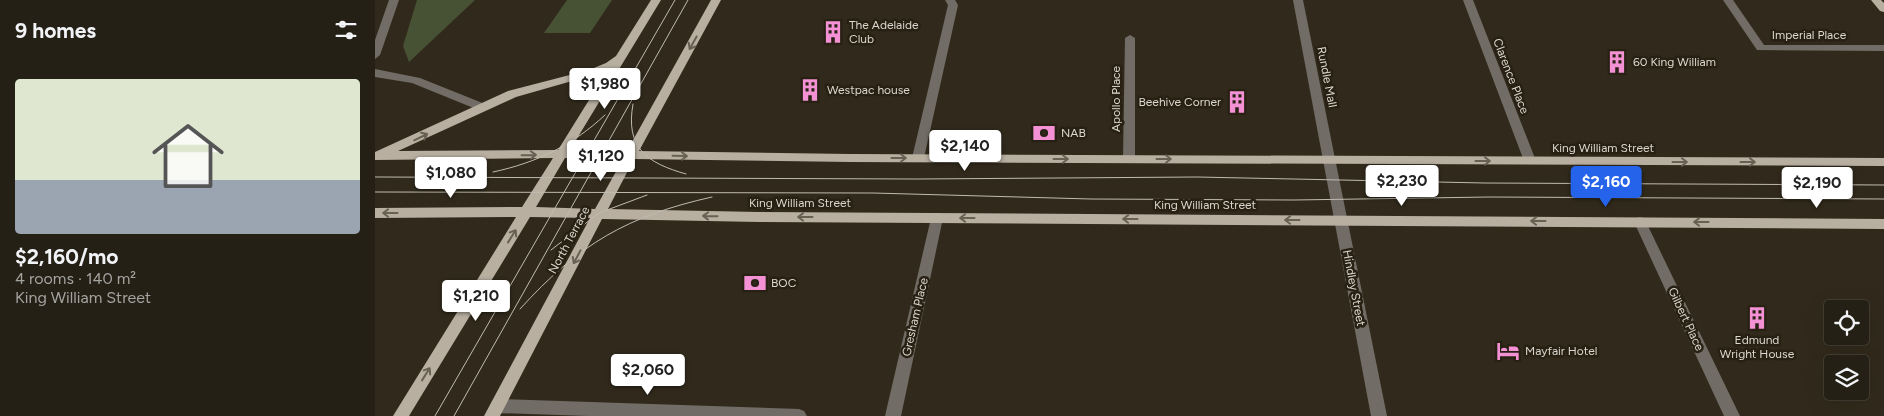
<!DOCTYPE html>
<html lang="en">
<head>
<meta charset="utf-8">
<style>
	body { margin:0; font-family:Figtree,sans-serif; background:#2d281e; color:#f1f3f6; height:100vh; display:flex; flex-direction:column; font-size:19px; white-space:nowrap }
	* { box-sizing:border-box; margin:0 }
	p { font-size:16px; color:#a3a3a0 }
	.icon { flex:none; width:28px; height:28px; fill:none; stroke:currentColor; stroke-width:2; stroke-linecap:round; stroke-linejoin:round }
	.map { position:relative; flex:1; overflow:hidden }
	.sheet { display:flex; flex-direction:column; background:#252015; width:375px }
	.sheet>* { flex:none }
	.fabs { position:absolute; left:1449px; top:300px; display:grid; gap:10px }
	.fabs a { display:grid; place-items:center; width:45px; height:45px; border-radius:5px; background:#252015; box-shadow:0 5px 20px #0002,0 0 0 1px #423e34; font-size:25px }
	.price { position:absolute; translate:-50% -42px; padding:0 11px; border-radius:5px; background:#fff; color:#222; font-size:16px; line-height:32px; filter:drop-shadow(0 1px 2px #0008) }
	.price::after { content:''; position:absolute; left:50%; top:30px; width:15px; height:11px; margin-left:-8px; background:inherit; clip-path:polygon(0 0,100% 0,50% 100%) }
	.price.selected { background:#2563eb; color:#fff }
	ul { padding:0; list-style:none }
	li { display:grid; align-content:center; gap:10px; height:265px; padding:0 15px }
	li+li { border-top:1px solid #423e34 }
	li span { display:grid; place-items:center; height:155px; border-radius:5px; color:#555 }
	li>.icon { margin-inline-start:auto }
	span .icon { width:90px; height:90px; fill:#fffc; stroke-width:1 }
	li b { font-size:21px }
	h2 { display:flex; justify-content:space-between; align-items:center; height:60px; padding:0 15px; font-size:21px }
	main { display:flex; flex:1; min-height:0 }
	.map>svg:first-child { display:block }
	.green { fill:#475134 }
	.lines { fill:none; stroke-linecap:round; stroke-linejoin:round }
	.minor { fill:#716d66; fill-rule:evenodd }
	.major { fill:#b8afa1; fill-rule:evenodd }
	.tram { stroke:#c0bbb1; stroke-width:1 }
	.oneway { stroke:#686053 }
	.labels { text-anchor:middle; stroke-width:5; stroke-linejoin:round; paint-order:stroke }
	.poi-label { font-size:12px; fill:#dbd7ce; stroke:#272013; text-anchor:start }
	.street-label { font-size:12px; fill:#dbd7ce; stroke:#272013 }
</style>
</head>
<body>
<main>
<section class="sheet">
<h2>9 homes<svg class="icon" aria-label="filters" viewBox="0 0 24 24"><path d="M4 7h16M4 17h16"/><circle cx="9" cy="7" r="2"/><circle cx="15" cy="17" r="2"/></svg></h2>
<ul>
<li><span style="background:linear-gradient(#dfe7d0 65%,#9aa5b1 0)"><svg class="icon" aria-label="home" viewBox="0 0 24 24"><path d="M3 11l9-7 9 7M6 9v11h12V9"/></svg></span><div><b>$2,160/mo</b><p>4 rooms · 140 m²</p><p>King William Street</p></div></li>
</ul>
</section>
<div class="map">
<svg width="1509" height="416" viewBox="0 0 1509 416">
	<rect width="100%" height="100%" fill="#312a1c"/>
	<!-- green -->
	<g class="green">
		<polygon points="42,0 100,0 34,62 28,46"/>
		<polygon points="192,0 237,0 215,33 169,33"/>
	</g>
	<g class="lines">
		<!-- minor -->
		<g class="minor">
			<polygon points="14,0 24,0 5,55 0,59 0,40"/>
			<polygon points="570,0 580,0 583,5 549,158 543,162 537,158 573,5"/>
			<polygon points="918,0 928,0 1012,416 996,416"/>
			<polygon points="1088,0 1098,0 1161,161 1159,164 1151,164 1149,161"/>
			<polygon points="1348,0 1358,0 1389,45 1509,45 1509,51 1382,50"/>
			<polygon points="755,35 760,38 760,159 754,163 748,159 750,38"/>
			<polygon points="0,69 45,78 110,104 112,107 106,111 37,83 0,77"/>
			<polygon points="562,213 566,214 568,218 526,416 510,416 556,218 558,214"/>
			<polygon points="1265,217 1269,218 1271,222 1365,416 1349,416 1259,222 1261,218"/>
			<polygon points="122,399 424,409 429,411 432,416 213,416 122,413 117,411 115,406 117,401"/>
		</g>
		<!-- major -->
		<g class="major">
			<path d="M276,0h10l-91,150 57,1 84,-151h10l-82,151 211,3 1034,4v8l-1034,-4 -216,-3 -26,50 151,3 1125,7v10l-1125,-7 -157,-3 -102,197h-16l106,-198 -60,-1 -121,199h-16l123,-199 -141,1v-10l147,-1 31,-49 -178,2v-8l133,-61 81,-21 17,-7 10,-7zM232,71l-49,79 -160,1 118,-54zM190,158l58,1 -28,50 -59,-2z"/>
			<polygon points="1496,0 1506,0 1509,3 1509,12 1505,11"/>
		</g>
		<!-- tram -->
		<g class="tram">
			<path d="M258,104c-8,44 14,59 53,70"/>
			<path d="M118,172c43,-9 80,-27 112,-57"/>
			<polyline points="0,177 542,179 822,177 1110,183 1509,185"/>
			<polyline points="0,192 498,193 716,199 919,200 1114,197 1509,199"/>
			<polyline points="176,250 224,213 272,195"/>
			<path d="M145,309c59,-65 107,-93 192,-112"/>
			<polyline points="60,416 300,0"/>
			<polyline points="79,416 313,0"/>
		</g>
	</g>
	<!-- one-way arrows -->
	<defs><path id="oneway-shaft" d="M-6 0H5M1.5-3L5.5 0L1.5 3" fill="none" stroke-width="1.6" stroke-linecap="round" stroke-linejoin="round" transform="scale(1.25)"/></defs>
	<g class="oneway">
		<use href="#oneway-shaft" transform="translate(318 43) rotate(119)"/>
		<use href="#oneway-shaft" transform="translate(46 137) rotate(-26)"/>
		<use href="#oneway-shaft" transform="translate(154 155) rotate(-1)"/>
		<use href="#oneway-shaft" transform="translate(305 156) rotate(1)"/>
		<use href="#oneway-shaft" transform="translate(524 158)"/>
		<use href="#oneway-shaft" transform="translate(686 159)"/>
		<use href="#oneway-shaft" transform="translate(789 159)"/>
		<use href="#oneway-shaft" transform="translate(1108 161)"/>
		<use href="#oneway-shaft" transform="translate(1305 162)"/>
		<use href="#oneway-shaft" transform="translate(1373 162)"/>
		<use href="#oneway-shaft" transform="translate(15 213) rotate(180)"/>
		<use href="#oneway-shaft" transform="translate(335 216) rotate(-179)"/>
		<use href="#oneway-shaft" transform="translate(430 217) rotate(-180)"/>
		<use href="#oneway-shaft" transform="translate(592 218) rotate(-180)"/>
		<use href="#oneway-shaft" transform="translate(755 219) rotate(-180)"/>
		<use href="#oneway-shaft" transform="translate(917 220) rotate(-180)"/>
		<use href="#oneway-shaft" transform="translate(1163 221) rotate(-180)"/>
		<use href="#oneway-shaft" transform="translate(1326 222) rotate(-180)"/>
		<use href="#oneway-shaft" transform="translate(137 236) rotate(-58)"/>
		<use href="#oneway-shaft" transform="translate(202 257) rotate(118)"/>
		<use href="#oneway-shaft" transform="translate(51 374) rotate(-58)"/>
	</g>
	<!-- icons -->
	<defs>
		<symbol id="building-bare" viewBox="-9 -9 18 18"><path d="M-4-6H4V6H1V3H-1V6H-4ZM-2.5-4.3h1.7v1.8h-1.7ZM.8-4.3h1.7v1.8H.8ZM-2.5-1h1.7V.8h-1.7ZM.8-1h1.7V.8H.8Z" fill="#f491d4" stroke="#272013" stroke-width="2.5" paint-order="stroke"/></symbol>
		<symbol id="bank-bare" viewBox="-9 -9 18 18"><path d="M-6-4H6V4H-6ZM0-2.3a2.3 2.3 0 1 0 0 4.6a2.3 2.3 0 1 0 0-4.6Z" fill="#f491d4" stroke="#272013" stroke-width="2.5" paint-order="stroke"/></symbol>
		<symbol id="hotel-bare" viewBox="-9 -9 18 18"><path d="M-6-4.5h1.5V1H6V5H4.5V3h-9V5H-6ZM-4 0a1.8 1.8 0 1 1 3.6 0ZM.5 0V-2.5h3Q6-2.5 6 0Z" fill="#f491d4" stroke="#272013" stroke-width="2.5" paint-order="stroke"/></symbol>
	</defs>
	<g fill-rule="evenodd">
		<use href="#building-bare" x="442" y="16" width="32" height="32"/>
		<use href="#building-bare" x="1226" y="46" width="32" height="32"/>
		<use href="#building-bare" x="419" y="74" width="32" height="32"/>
		<use href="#building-bare" x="846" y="86" width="32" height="32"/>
		<use href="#bank-bare" x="653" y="117" width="32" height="32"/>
		<use href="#bank-bare" x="364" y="267" width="32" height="32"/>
		<use href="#building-bare" x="1366" y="302" width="32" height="32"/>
		<use href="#hotel-bare" x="1117" y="335" width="32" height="32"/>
	</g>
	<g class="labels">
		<!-- poi labels -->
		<g class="poi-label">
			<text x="474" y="29">The Adelaide<tspan x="474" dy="14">Club</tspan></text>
			<text x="1258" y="66">60 King William</text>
			<text x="452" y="94">Westpac house</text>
			<text x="846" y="106" text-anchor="end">Beehive Corner</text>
			<text x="686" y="137">NAB</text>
			<text x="396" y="287">BOC</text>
			<text x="1382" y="344" text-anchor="middle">Edmund<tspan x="1382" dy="14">Wright House</tspan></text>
			<text x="1150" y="355">Mayfair Hotel</text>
		</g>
		<!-- street labels -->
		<g class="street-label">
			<text x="1434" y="39">Imperial Place</text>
			<text transform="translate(1136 76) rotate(69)" y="4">Clarence Place</text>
			<text transform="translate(952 77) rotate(79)" y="4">Rundle Mall</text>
			<text transform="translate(741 99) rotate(-90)" y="4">Apollo Place</text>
			<text x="1228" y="152">King William Street</text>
			<text x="425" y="207">King William Street</text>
			<text x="830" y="209">King William Street</text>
			<text transform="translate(194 240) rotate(-62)" y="4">North Terrace</text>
			<text transform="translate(979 288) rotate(79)" y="4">Hindley Street</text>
			<text transform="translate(540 317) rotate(-77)" y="4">Gresham Place</text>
			<text transform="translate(1311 319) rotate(65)" y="4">Gilbert Place</text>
		</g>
	</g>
</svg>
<div class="fabs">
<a><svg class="icon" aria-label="locate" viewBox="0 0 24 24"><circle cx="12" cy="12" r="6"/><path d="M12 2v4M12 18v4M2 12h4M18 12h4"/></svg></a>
<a><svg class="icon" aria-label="layers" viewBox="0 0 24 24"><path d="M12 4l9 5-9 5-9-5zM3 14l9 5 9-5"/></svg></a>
</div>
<b class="price" style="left:230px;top:110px">$1,980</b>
<b class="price" style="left:590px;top:172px">$2,140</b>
<b class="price" style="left:226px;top:182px">$1,120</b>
<b class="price" style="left:76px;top:199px">$1,080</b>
<b class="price" style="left:1027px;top:207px">$2,230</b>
<b class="price selected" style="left:1231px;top:208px">$2,160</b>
<b class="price" style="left:1442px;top:209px">$2,190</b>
<b class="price" style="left:101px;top:322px">$1,210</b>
<b class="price" style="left:273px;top:396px">$2,060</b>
</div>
</main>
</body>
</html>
